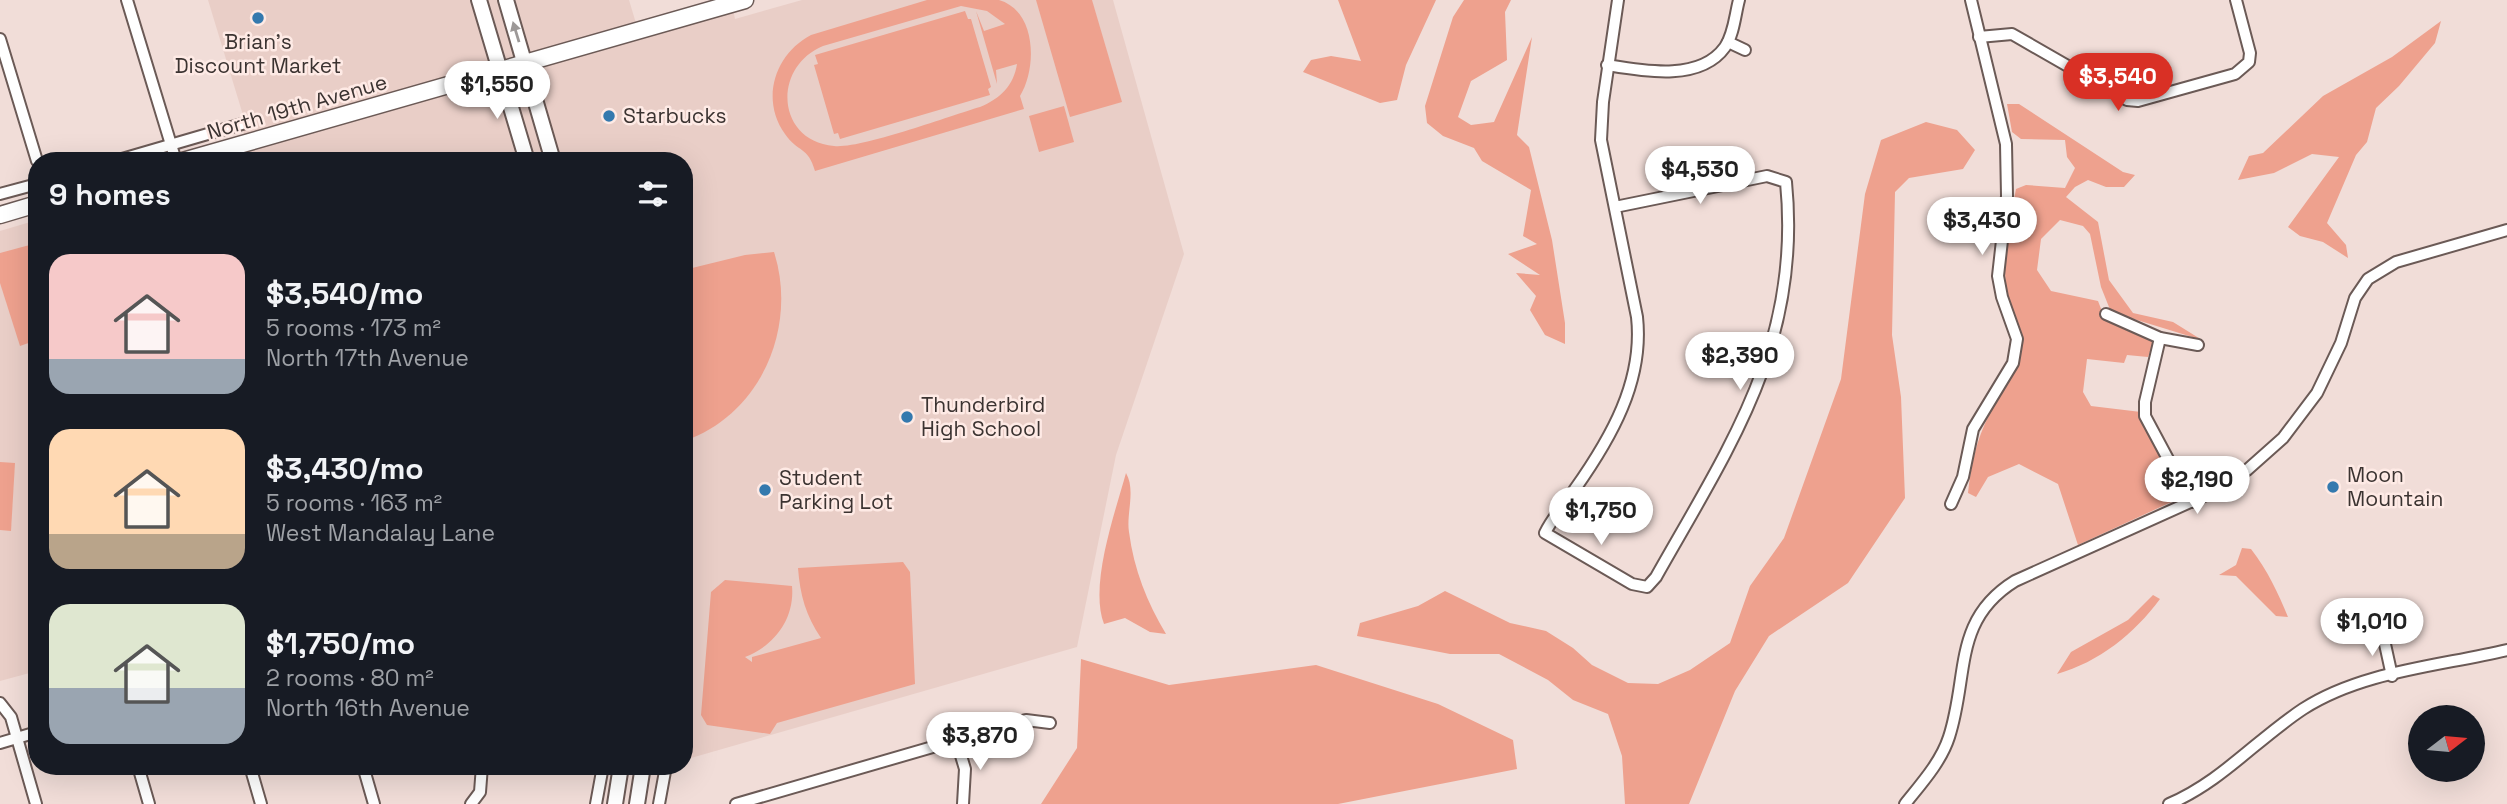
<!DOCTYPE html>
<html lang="en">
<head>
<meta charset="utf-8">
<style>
	body { margin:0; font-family:"Space Grotesk",sans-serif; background:#242831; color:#f1f3f6; height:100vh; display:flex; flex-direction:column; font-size:26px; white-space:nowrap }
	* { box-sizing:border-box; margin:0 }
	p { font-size:23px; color:#9ea1a6 }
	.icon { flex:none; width:38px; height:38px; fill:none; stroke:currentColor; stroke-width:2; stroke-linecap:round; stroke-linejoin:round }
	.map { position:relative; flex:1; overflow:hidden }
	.side { position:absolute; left:28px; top:152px; width:665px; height:623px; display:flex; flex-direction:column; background:#171b24; border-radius:28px; box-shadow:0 7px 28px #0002 }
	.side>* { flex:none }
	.needle { width:46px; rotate:74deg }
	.controls { position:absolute; left:2408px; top:705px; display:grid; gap:14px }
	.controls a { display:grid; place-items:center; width:77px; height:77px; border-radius:50%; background:#171b24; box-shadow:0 7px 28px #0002; font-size:35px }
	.price { position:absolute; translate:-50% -60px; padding:0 16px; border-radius:24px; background:#fff; color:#222; font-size:23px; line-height:46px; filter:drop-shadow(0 2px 4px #0008) }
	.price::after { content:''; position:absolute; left:50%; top:42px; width:21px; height:16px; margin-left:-10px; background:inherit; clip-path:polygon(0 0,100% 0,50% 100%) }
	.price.on { background:#d93025; color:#fff }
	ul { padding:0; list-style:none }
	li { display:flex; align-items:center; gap:21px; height:175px; padding:0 21px }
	li span { display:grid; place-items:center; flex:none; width:196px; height:140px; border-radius:21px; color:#555 }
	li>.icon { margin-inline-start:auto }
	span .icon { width:84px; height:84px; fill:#fffc; stroke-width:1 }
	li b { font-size:30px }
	h2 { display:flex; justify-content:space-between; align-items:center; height:84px; padding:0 21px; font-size:30px }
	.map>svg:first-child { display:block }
	.built { fill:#e9cec7 }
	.grass { fill:#eea18e; fill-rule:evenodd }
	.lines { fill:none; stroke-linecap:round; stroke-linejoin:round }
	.street-casing { stroke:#6b5a56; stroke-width:14 }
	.secondary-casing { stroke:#6b5a56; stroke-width:18 }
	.primary-casing { stroke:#6b5a56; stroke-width:19 }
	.street { stroke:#fff; stroke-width:10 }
	.secondary { stroke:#fff; stroke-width:14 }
	.primary { stroke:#fff; stroke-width:16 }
	.oneway { fill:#9d9998 }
	.poi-dot { fill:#3479ae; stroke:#feeae5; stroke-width:2.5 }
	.labels { text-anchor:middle; stroke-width:5; stroke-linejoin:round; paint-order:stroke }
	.poi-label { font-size:21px; fill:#3b3331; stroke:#feeae5; text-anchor:start }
	.street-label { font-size:21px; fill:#3b3331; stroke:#feeae5 }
</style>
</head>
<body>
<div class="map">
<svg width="2507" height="804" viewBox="0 0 2507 804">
	<rect width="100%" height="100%" fill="#f1ddd8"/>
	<!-- built -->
	<g class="built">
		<polygon points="208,0 629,0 638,30 732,4 735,19 802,0 1113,0 1184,254 1116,455 1077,647 684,760 684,161 245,161 243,115"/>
		<polygon points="37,220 37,671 0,681 0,231"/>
	</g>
	<!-- grass -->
	<g class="grass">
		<path d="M927,0c19,0 54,0 72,0 38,11 38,69 21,96l4,13 -209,62c-7,-25 -17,-18 -30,-37 -25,-35 -10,-80 26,-99zM961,6l26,5 18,13 -21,7 -8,-20 21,73 -1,-14 21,-6c-3,21 -17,35 -37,43 -31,9 -119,42 -146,39 -58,-5 -62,-79 -11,-100z"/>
		<polygon points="1036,0 1092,0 1122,102 1070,117"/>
		<polygon points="1338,0 1436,0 1406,65 1397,100 1380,103 1303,72 1311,60 1331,56 1361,61"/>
		<polygon points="1464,0 1511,0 1505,12 1507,60 1471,81 1458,117 1471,125 1494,122 1532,37 1517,135 1529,147 1552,240 1565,323 1565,344 1545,335 1530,310 1536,296 1516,273 1540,275 1508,254 1537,244 1523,236 1531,190 1482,161 1474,148 1443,136 1427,123 1425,106 1453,17"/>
		<polygon points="965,11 968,19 971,19 991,87 988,89 990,95 840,139 838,133 834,134 814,65 818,64 815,55"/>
		<polygon points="2441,21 2435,43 2399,86 2376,108 2367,142 2356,155 2327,223 2346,245 2348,258 2323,242 2300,236 2288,227 2339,157 2312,154 2274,173 2238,180 2249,156 2263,153 2323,96 2392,57"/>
		<path d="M2007,104h12l104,68 12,3 -11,12h-18l-18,-7 -13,7 -9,10 32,25 11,58 24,33 40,9 29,18 -91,-28 -10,-25 -11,-53 -7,-8 -23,-6 -19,19 -4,31 14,21 47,10 7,18 44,17 4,8 -5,13 -21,-2 -3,8 -37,-4 -4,33 8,14 50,6 40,82 -1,4 -102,47 -20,-61 -39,-20 -31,13 -12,20 -8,-4c3,-28 8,-52 21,-78 11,-22 27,-37 32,-62 5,-25 -13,-44 -15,-67 -4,-33 4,-65 10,-97l10,-4 39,3 10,-20 -8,-11 -2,-17 -44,-1 -9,-7z"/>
		<polygon points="1064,106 1074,142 1039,152 1029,116"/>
		<polygon points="1926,122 1957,130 1975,150 1963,169 1909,178 1895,192 1892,335 1901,397 1905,498 1848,583 1769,636 1735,691 1689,804 1625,804 1622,756 1608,714 1573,700 1548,680 1499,654 1450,654 1357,636 1360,623 1418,606 1445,591 1510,623 1546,631 1573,648 1592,665 1628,683 1658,684 1690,670 1730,643 1750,586 1784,538 1841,379 1865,194 1881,140"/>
		<polygon points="37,243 37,340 20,346 0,283 0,253"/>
		<path d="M774,252c24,75 -13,163 -90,189v-171l61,-15z"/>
		<polygon points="0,462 15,463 11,531 0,530"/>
		<path d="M1126,473c10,17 0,41 3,59 5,38 18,70 37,102l-16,-2 -25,-14 -21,6c-15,-39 11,-111 22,-151z"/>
		<path d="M2242,548l9,1c17,22 27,44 37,68l-12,-1 -40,-40 -17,-1 17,-10z"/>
		<path d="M903,562l7,10 5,112 -138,39 -7,11 -63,-9 -6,-10 10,-123 14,-12 67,6c3,33 -18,60 -47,71l7,5v-5l69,-19c-15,-22 -21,-43 -23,-70z"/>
		<path d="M2153,595l7,4c-26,35 -61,63 -103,75l14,-22 57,-32z"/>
		<polygon points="1081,659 1169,685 1316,665 1438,704 1513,740 1517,769 1338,804 1041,804 1077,748"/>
	</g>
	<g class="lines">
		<defs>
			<g id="street">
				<polyline points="127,0 176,161"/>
				<polyline points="1979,37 2012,34 2127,100 2138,101 2235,74 2249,62 2250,53 2236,0"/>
				<polyline points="0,39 37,161"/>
				<polyline points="1728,42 1745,50"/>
				<path d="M1607,65c36,6 93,17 118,-18 9,-13 10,-32 14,-47"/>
				<polyline points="115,161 249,122"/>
				<polyline points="0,194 37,184"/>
				<path d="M1615,207l152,-31 19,6c16,160 -55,262 -130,395l-9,10 -15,-3 -87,-51c8,-17 20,-28 30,-44 36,-51 69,-108 62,-172l-36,-177 2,-38 15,-102"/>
				<polyline points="2106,314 2160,338 2198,345"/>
				<polyline points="2160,338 2145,402 2145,416 2191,502"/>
				<polyline points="1951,504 1963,477 1973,429 2013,363 2017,339 2002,297 1998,276 2007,196 2006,144 1971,0"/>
				<polyline points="2383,635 2392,676"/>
				<polyline points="0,703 11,717 36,804"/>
				<polyline points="956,739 965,769 963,804"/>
				<polyline points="0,743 37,732"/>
				<polyline points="138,766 149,804"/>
				<polyline points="250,766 261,804"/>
				<polyline points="363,766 374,804"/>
				<polyline points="471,804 480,792 482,766"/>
				<polyline points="596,804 603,766"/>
				<polyline points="659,804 666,766"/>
				<polyline points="736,804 1026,720 1050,723"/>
				<path d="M1905,804c16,-20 36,-42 44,-67 20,-61 3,-117 66,-156l193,-87 39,-24 36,-32 34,-45 24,-50 14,-45 13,-19 28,-17 111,-32"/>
				<path d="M2169,804c52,-22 87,-64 134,-95 59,-38 137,-43 204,-59"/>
			</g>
			<g id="secondary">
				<polyline points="479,0 527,161"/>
				<polyline points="506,0 553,161"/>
				<polyline points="615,804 621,766"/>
				<polyline points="637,804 643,766"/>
			</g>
			<g id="primary">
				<polyline points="183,161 745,0"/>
				<polyline points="0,215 37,204"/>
			</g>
		</defs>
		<!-- street casing -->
		<use href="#street" class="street-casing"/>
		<!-- secondary casing -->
		<use href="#secondary" class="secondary-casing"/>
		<!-- primary casing -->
		<use href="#primary" class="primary-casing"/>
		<!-- street -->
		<use href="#street" class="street"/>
		<!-- secondary -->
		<use href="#secondary" class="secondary"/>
		<!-- primary -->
		<use href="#primary" class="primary"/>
	</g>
	<!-- one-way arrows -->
	<defs><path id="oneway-solid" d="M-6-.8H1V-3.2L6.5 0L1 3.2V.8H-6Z" transform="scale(1.75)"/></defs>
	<use class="oneway" href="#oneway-solid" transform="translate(516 32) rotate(-107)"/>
	<!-- markers -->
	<g class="poi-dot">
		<circle cx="258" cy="18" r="7"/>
		<circle cx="609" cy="116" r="7"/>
		<circle cx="907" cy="417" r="7"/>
		<circle cx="2333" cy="487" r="7"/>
		<circle cx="765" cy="490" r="7"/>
	</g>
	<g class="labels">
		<!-- poi labels -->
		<g class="poi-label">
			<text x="258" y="49" text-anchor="middle">Brian's<tspan x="258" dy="24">Discount Market</tspan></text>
			<text x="623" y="123">Starbucks</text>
			<text x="921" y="412">Thunderbird<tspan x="921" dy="24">High School</tspan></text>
			<text x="2347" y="482">Moon<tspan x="2347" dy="24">Mountain</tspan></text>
			<text x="779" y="485">Student<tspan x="779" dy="24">Parking Lot</tspan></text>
		</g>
		<!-- street labels -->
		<g class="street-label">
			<text transform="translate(297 107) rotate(-16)" y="7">North 19th Avenue</text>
		</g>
	</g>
</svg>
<div class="controls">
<a><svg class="needle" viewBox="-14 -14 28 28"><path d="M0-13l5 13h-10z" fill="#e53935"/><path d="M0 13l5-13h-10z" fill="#9ea1a6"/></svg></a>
</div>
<b class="price on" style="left:2118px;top:113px">$3,540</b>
<b class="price" style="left:497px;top:121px">$1,550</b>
<b class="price" style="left:1700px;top:206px">$4,530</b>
<b class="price" style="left:1982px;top:257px">$3,430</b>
<b class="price" style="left:1740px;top:392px">$2,390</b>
<b class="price" style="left:2197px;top:516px">$2,190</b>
<b class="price" style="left:1601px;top:547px">$1,750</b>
<b class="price" style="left:2372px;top:658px">$1,010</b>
<b class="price" style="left:980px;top:772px">$3,870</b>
<section class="side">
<h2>9 homes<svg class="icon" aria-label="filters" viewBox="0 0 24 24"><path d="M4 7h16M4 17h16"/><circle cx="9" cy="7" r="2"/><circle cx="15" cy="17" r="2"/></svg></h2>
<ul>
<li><span style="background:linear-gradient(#f6c9c9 75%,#9aa5b1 0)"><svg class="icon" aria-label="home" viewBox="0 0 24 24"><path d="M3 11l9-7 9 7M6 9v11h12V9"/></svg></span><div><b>$3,540/mo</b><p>5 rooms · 173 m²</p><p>North 17th Avenue</p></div></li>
<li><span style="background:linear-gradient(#ffd9b3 75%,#b9a48a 0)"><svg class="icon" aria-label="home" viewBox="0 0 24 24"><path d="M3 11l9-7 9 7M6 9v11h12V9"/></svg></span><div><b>$3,430/mo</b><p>5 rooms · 163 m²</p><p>West Mandalay Lane</p></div></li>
<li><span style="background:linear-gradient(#dfe7d0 60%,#9aa5b1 0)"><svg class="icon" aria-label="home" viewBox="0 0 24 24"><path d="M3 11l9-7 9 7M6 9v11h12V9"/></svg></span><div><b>$1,750/mo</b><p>2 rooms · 80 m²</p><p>North 16th Avenue</p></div></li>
</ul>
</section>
</div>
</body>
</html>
